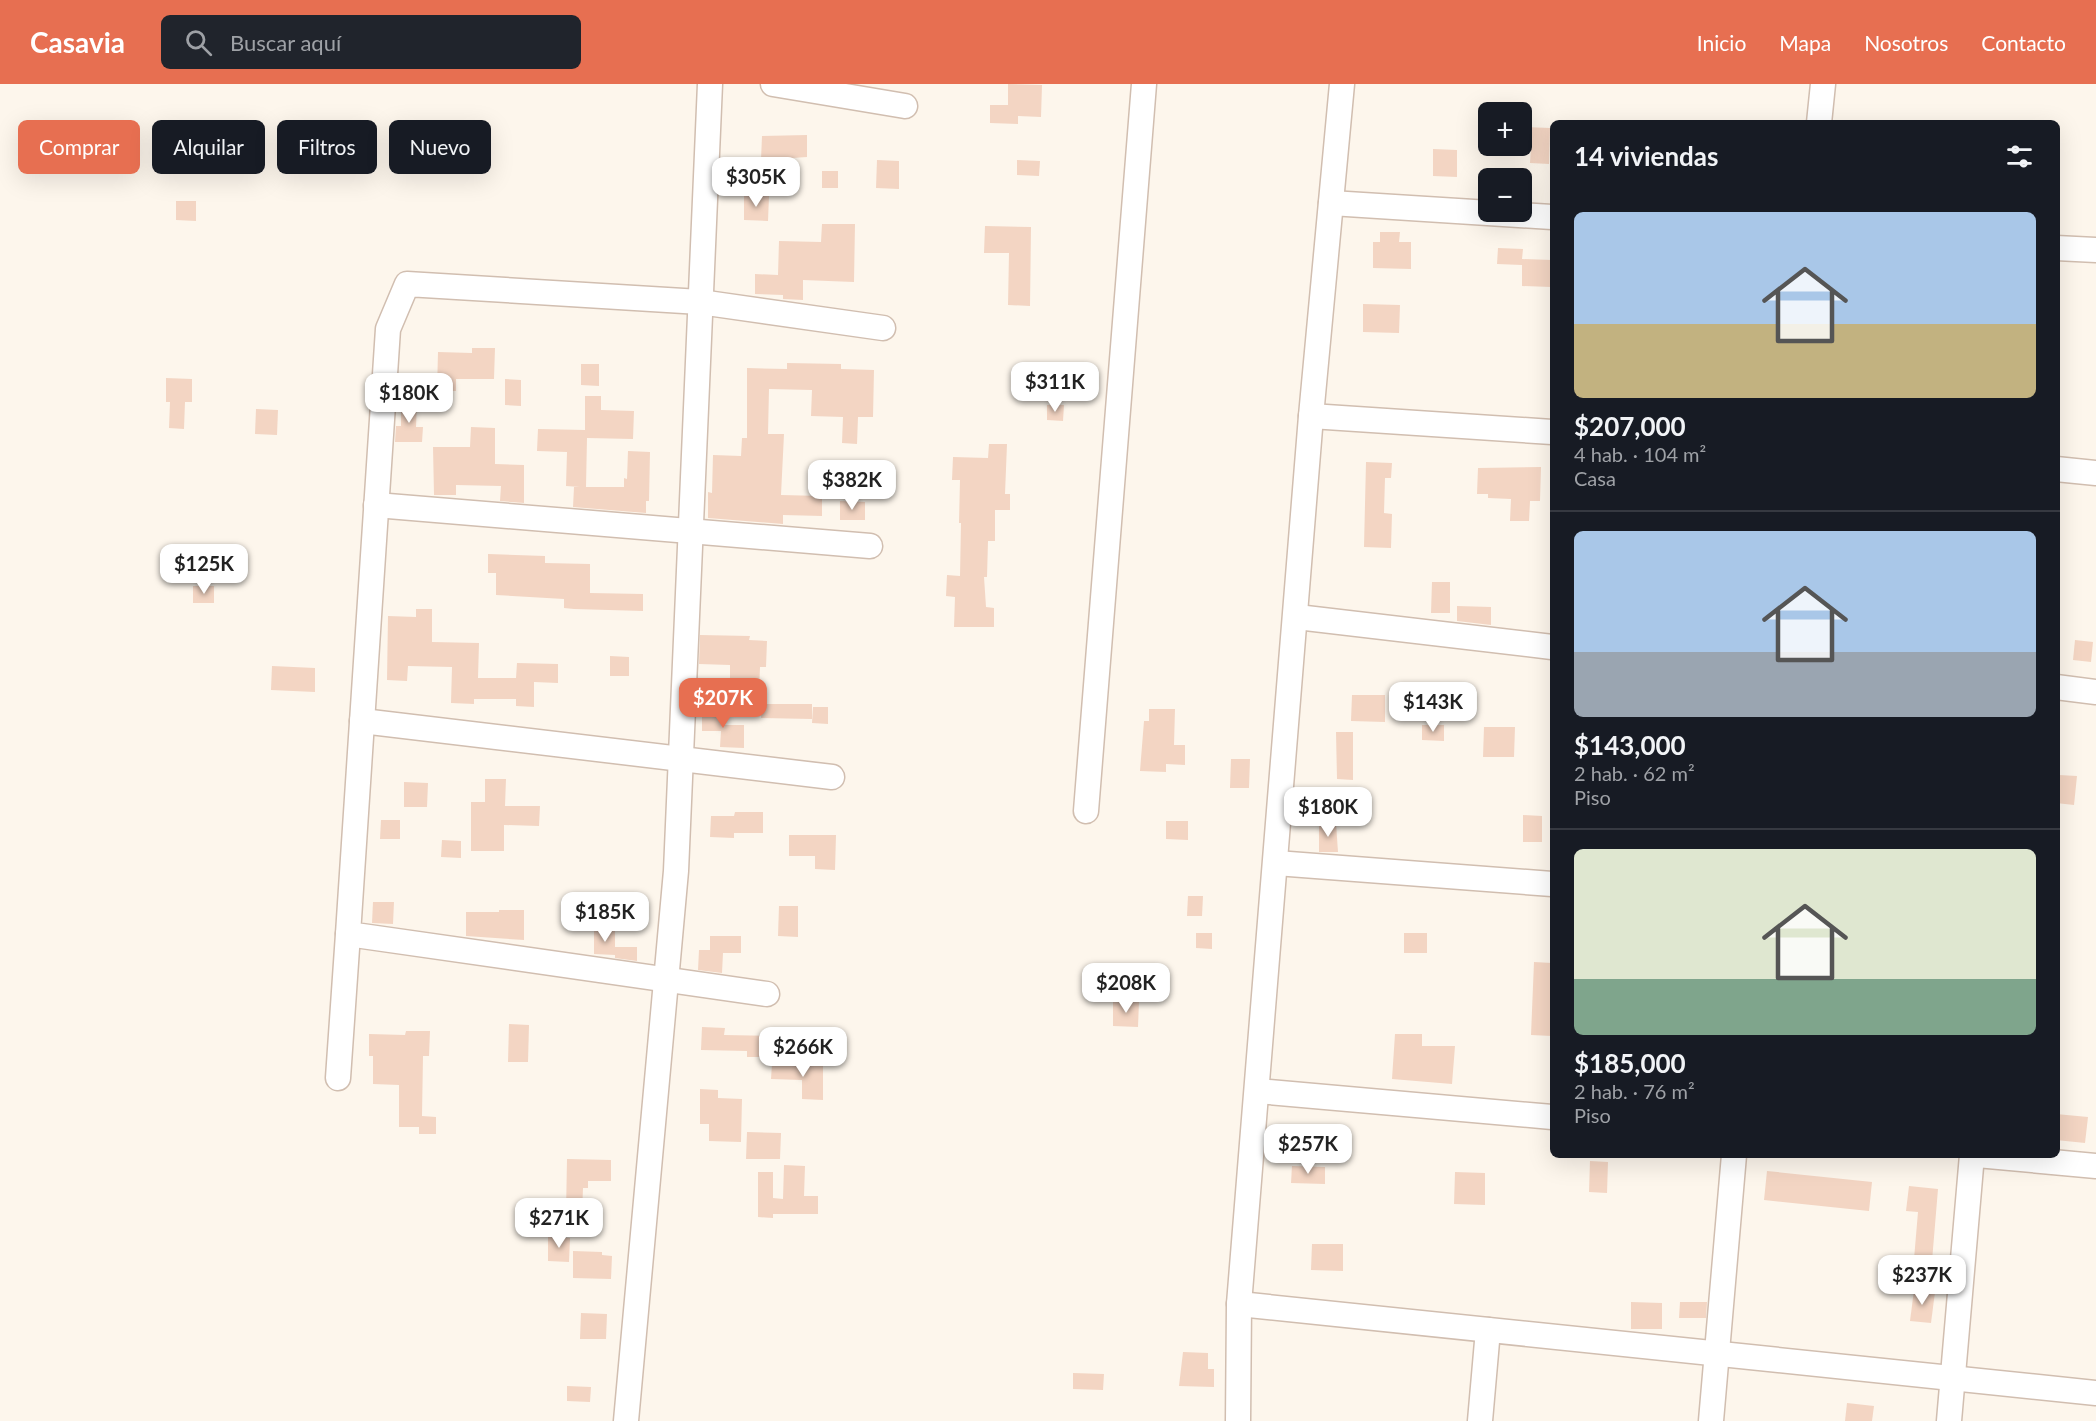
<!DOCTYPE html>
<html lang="es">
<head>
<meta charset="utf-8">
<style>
	body { margin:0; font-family:Lato,sans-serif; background:#20242c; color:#f1f3f6; height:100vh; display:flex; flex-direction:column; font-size:22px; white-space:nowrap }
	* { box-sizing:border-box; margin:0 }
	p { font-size:20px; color:#9ea1a6 }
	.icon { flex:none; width:33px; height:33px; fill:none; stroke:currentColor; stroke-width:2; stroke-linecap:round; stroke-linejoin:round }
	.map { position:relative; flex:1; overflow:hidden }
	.panel { position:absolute; left:1550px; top:36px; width:510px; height:1038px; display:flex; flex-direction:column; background:#171b24; border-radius:9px; box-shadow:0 6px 24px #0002 }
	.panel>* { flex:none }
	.hud { position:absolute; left:18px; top:36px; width:570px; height:54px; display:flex; gap:12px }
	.fabs { position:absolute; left:1478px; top:18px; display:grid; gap:12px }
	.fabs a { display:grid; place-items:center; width:54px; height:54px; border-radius:9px; background:#171b24; box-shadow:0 6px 24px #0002; font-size:30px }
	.price { position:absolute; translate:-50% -51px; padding:0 14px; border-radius:12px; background:#fff; color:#222; font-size:20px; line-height:39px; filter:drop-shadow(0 2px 3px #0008) }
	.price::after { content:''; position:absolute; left:50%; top:36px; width:18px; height:14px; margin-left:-9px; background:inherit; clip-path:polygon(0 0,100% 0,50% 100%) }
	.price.active { background:#e76f51; color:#fff }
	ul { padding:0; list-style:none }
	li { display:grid; align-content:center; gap:12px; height:318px; padding:0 24px }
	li+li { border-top:2px solid #363941 }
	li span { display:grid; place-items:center; height:186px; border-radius:9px; color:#555 }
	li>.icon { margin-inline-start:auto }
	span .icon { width:108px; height:108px; fill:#fffc; stroke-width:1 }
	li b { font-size:26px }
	h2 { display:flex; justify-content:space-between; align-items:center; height:72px; padding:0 24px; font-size:26px }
	.pill { padding:0 21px; border-radius:9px; background:#171b24; box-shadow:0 6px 24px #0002; font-size:21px; line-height:54px }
	.pill.active { background:#e76f51; color:#fff }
	header { display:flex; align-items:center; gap:36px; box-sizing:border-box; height:84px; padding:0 30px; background:#e76f51; color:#fff }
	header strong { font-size:28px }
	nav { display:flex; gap:33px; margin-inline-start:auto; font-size:21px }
	.search { width:420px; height:54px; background:#20242c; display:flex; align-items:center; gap:15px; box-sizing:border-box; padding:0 21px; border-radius:9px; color:#9ea1a6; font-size:22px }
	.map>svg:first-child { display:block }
	.building { fill:#f3d5c3 }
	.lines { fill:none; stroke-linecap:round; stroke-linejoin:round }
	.minor-casing { stroke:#d1beb0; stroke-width:27 }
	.minor { stroke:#fff; stroke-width:24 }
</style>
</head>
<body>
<header>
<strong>Casavia</strong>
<div class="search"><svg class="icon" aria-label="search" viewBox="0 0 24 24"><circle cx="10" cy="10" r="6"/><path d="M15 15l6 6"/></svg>Buscar aquí</div>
<nav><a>Inicio</a><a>Mapa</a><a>Nosotros</a><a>Contacto</a></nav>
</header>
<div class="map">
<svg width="2096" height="1337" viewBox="0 0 2096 1337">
	<rect width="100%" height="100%" fill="#fdf6ec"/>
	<!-- building -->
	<g class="building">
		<polygon points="1008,0 1042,1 1041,33 1018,32 1018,40 990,39 990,21 1008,21"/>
		<polygon points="1521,43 1550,44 1549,80 1530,79 1531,63 1521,63"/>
		<polygon points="807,51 807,73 761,76 762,52"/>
		<polygon points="169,55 192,55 192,74 168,73"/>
		<polygon points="1433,65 1457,66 1457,93 1433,92"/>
		<polygon points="877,76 899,77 899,105 876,104"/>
		<polygon points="1017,76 1040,77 1039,92 1017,91"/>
		<rect x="822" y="87" width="16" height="17"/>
		<polygon points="744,112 769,112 768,137 744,136"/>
		<polygon points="176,117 196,117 196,137 176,136"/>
		<polygon points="822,140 855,140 854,198 803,196 803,216 783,215 783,211 755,210 755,190 778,191 779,157 821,158"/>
		<polygon points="985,142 1031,143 1030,222 1008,221 1009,169 984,169"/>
		<polygon points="1380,148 1400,148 1399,158 1411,158 1411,185 1373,184 1373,158 1380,158"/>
		<polygon points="1498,164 1523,165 1522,175 1552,176 1551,203 1522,202 1522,181 1497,180"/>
		<polygon points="1363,220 1400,221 1399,249 1363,248"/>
		<polygon points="472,264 495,264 494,295 456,295 456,307 437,307 438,268 472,269"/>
		<polygon points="787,279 841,280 841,285 874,286 873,333 858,333 857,360 842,359 843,333 811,332 812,306 769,305 768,350 784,350 781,411 822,412 822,432 783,431 783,440 708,434 708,408 712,409 713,371 741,372 742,354 747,354 747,284 787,285"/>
		<polygon points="581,280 599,280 599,302 581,301"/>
		<polygon points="166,294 192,295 192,318 185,318 184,345 169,344 170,318 166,318"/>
		<polygon points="505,295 521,296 521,322 505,321"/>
		<polygon points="585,312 601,312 601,326 634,327 633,355 587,354 586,403 624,403 624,394 627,395 628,367 650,368 649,417 646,417 646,429 573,423 574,403 580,403 566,402 567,368 537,367 538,345 585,346"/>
		<polygon points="401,317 417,317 416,343 423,343 422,358 395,358 396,342 401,342"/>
		<polygon points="1047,321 1064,321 1063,337 1047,336"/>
		<polygon points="256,325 278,326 277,351 255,350"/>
		<polygon points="471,343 495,344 495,380 524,381 524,419 500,417 501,402 456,401 456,411 434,411 433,363 470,363"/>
		<polygon points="989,360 1007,360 1005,410 1010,410 1010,426 995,426 995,457 988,457 987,493 984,493 986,523 994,524 994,543 954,543 955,513 946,512 947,491 960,492 961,439 959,439 960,396 952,396 953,373 988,374"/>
		<polygon points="1366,378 1392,379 1391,394 1385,394 1384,429 1392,430 1391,464 1364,463"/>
		<polygon points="1541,383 1540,417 1530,417 1529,437 1510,437 1511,415 1488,414 1488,410 1477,410 1478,384"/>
		<polygon points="840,417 865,418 865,436 840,436"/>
		<polygon points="488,470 545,472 545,479 590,480 590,509 643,510 643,527 574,525 564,524 564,515 496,511 496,489 488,489"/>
		<polygon points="1432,498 1450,498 1450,529 1431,529"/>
		<rect x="193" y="502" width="21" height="17"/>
		<polygon points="1457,522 1491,523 1491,541 1457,537"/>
		<polygon points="416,525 432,525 432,558 479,559 478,594 516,594 517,579 558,580 558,599 534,598 534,623 516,622 516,615 474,615 474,620 451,619 452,583 408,582 407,597 387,596 388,532 416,533"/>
		<polygon points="700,551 750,552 749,556 767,557 766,583 760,583 759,607 730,606 730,581 699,580"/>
		<polygon points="2075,556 2093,558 2091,578 2073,576"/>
		<polygon points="610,572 629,573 629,592 610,592"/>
		<polygon points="272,582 315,584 315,608 271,606"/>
		<polygon points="1352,611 1385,611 1385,638 1351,637"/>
		<polygon points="762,620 812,620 812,635 761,634"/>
		<polygon points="813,623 828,623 828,640 812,639"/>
		<polygon points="702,624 721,625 721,646 721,641 744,641 744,664 720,663 721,647 702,647"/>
		<polygon points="1149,625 1175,625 1174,661 1185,661 1185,681 1166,680 1166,688 1140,687 1144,637 1149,637"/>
		<polygon points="1422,641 1444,641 1444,657 1422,656"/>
		<polygon points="1484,643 1515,643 1514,673 1483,673"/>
		<polygon points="1336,648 1353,648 1353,696 1337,695"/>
		<polygon points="1231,675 1250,675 1249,704 1230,704"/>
		<polygon points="2059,691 2077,692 2074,721 2056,719"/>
		<polygon points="485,695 506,695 505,722 540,722 539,742 504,741 504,767 471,767 471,718 485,718"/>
		<polygon points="404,698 428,699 427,723 404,723"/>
		<polygon points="735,728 763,728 763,749 734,749 734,754 710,753 711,732 734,732"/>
		<polygon points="1523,731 1542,732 1542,758 1523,758"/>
		<polygon points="381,736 400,736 400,755 380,755"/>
		<polygon points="1166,737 1188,737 1188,756 1166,755"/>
		<polygon points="1319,738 1336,739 1338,768 1319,768"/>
		<polygon points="789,751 836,751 835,786 815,785 815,772 789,772"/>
		<polygon points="442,756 461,757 461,774 441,773"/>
		<polygon points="1188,812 1203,812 1202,832 1187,832"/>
		<polygon points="373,818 394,818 393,840 372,839"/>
		<polygon points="779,822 798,822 798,853 778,852"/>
		<polygon points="499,826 524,826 524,856 466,852 466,828 499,828"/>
		<polygon points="594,847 615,847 615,871 594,870"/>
		<polygon points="1196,849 1212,849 1212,865 1196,864"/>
		<rect x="1404" y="849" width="23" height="20"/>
		<polygon points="710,852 741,852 741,869 723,869 722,889 698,886 699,866 710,866"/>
		<polygon points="615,863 637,863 637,877 615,874"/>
		<polygon points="1534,878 1552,879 1552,952 1531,951"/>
		<polygon points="1113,917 1139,917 1138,943 1113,942"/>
		<polygon points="509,940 529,941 528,978 508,978"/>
		<polygon points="702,943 725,944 724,951 772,952 772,973 747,973 747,967 701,966"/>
		<polygon points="406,947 430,947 429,972 423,972 422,1032 436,1033 436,1050 419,1050 419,1043 399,1043 399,1001 373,1000 373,972 369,972 369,950 405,951"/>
		<polygon points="1395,950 1422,950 1422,962 1455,962 1452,1000 1392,995"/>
		<polygon points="772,980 823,981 823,1016 802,1015 802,996 771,995"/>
		<polygon points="700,1005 718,1006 718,1014 742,1015 741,1058 709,1057 709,1040 700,1040"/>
		<polygon points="2056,1030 2088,1033 2085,1059 2056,1056"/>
		<polygon points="747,1048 781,1049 780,1075 746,1075"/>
		<polygon points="567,1075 611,1076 611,1097 588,1097 588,1104 583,1104 582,1130 566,1129"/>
		<polygon points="1590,1077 1608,1078 1607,1109 1589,1108"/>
		<polygon points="784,1081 805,1082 804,1112 818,1112 818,1130 773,1130 773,1134 758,1133 758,1088 773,1088 773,1114 783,1115"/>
		<polygon points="1292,1082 1325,1083 1325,1100 1291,1099"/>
		<polygon points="1767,1087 1872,1098 1869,1127 1764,1116"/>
		<polygon points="1455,1088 1485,1089 1485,1121 1454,1120"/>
		<polygon points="1909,1102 1938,1105 1932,1177 1914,1175 1918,1128 1906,1127"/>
		<polygon points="548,1153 570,1154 569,1178 548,1177"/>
		<polygon points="1312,1160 1343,1160 1343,1187 1311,1186"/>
		<polygon points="573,1167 602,1168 602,1171 612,1172 611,1195 573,1194"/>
		<polygon points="1914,1206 1935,1208 1931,1239 1910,1237"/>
		<polygon points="1631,1218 1662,1219 1662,1245 1631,1245"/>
		<polygon points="1680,1218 1707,1218 1706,1234 1679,1234"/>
		<polygon points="581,1229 607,1230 606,1255 580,1255"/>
		<polygon points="1183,1268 1208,1269 1208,1285 1214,1285 1214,1303 1179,1302"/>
		<polygon points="1073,1289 1104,1290 1103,1306 1073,1305"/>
		<polygon points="567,1302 591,1303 590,1318 567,1317"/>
		<polygon points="1847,1319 1874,1322 1872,1337 1845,1337"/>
	</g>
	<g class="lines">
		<defs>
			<g id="minor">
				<polyline points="773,0 905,22"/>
				<polyline points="1819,39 1823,0"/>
				<polyline points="1331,119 1552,133"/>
				<polyline points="2056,164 2096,166"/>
				<polyline points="1311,332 1552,348"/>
				<polyline points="2056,385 2096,389"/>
				<polyline points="376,421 870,462"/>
				<polyline points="1297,533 1552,563"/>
				<polyline points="2056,603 2096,608"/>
				<polyline points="362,637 832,693"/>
				<polyline points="1086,727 1144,0"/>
				<polyline points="1276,779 1552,800"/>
				<polyline points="767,910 348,850 388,245 407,200 700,218 883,244"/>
				<polyline points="338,994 348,850"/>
				<polyline points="1257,1007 1552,1033"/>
				<polyline points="1977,1071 2096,1082"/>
				<polyline points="1239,1220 2096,1309"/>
				<polyline points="626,1337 676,787 710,0"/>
				<polyline points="1238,1337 1239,1220 1311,332 1342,0"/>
				<polyline points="1480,1337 1488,1246"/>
				<polyline points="1711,1337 1734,1071"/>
				<polyline points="1949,1337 1972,1071"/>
			</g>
		</defs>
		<!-- minor casing -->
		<use href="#minor" class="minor-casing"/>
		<!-- minor -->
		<use href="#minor" class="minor"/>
	</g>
</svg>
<div class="fabs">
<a>+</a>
<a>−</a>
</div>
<b class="price" style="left:756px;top:124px">$305K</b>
<b class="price" style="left:1055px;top:329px">$311K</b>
<b class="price" style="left:409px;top:340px">$180K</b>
<b class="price" style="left:852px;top:427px">$382K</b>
<b class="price" style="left:204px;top:511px">$125K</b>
<b class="price active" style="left:723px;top:645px">$207K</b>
<b class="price" style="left:1433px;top:649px">$143K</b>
<b class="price" style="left:1328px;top:754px">$180K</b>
<b class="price" style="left:605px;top:859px">$185K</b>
<b class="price" style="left:1126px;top:930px">$208K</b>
<b class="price" style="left:803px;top:994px">$266K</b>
<b class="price" style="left:1308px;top:1091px">$257K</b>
<b class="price" style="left:559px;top:1165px">$271K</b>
<b class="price" style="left:1922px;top:1222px">$237K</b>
<div class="hud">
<a class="pill active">Comprar</a>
<a class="pill">Alquilar</a>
<a class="pill">Filtros</a>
<a class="pill">Nuevo</a>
</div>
<section class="panel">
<h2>14 viviendas<svg class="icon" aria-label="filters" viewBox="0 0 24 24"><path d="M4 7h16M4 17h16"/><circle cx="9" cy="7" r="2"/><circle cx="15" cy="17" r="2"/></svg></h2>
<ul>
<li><span style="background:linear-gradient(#a9c7e8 60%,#c2b280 0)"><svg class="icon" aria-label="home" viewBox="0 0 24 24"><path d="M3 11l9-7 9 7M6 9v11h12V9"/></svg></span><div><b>$207,000</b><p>4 hab. · 104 m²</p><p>Casa</p></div></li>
<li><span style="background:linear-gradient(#a9c7e8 65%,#9aa5b1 0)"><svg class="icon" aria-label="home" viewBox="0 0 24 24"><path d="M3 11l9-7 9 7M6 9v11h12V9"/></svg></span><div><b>$143,000</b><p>2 hab. · 62 m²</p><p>Piso</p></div></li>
<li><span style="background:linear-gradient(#dfe7d0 70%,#7fa58c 0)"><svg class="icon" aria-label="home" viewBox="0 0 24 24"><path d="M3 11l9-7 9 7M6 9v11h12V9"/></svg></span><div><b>$185,000</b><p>2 hab. · 76 m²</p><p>Piso</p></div></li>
</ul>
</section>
</div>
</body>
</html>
